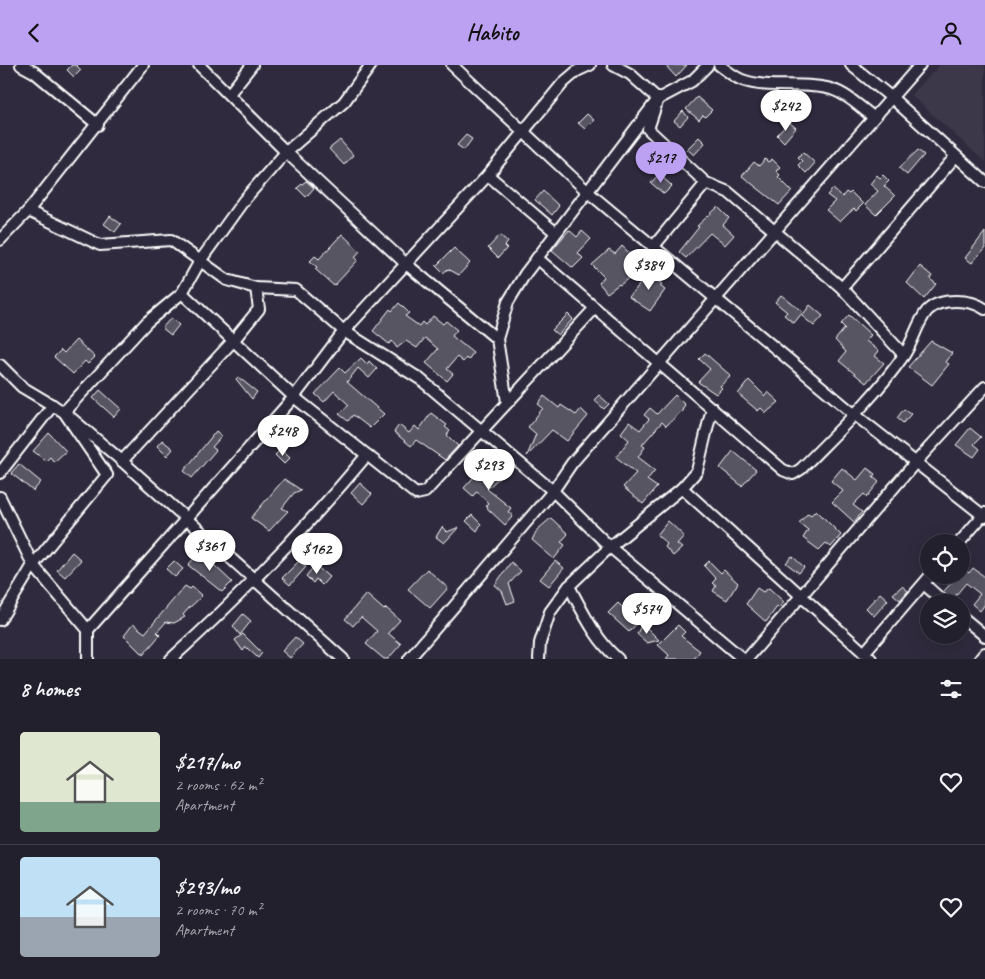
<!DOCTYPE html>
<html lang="en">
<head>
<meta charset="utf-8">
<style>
	body { margin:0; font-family:Caveat,sans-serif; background:#2b2836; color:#f1f3f6; height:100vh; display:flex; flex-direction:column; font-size:19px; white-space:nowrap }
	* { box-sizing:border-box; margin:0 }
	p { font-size:16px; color:#a3a3aa }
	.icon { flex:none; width:28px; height:28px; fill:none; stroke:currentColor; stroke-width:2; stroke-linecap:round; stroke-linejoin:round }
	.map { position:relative; height:594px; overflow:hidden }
	.panel { display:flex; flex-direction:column; background:#23202e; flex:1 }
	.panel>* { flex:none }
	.buttons { position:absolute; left:920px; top:469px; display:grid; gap:10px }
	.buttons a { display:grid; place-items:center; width:50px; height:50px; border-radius:50%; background:#23202e; box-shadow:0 5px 20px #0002,0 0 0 1px #403e4a; font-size:25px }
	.price { position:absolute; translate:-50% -42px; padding:0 11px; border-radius:18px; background:#fff; color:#222; font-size:16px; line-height:32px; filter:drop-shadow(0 1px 2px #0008) }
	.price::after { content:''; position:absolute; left:50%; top:30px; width:15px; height:11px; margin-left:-8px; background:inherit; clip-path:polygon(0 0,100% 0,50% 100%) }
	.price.on { background:#bca0f2; color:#111 }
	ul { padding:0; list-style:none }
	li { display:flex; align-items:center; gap:15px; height:125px; padding:0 20px }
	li+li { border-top:1px solid #403e4a }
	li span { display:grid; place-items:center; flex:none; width:140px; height:100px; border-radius:5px; color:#555 }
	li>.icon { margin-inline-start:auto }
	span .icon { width:60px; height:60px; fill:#fffc; stroke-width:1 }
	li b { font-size:21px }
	h2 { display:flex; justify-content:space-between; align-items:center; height:60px; padding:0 20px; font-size:21px }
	header { display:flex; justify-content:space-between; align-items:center; height:65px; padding:0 20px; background:#bca0f2; color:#111; font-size:22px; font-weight:700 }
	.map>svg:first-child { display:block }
	.built { fill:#3c3749 }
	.building { fill:#595564; stroke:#fff }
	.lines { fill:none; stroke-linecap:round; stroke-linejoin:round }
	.street-casing { stroke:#fff; stroke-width:14 }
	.street { stroke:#2f2a3d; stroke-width:10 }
</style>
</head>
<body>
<header><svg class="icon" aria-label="back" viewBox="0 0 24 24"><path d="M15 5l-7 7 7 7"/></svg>Habito<svg class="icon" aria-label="person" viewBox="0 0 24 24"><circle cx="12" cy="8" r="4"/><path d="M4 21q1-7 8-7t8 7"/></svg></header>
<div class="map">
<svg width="985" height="594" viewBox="0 0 985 594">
	<rect width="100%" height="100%" fill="#2f2a3d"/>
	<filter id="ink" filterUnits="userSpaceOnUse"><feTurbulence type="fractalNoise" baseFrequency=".02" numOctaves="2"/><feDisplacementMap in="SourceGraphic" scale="10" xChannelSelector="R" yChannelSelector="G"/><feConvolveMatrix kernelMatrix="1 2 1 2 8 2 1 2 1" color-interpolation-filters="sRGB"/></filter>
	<g filter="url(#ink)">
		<!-- built -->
		<polygon class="built" points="940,0 985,0 985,97 911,30"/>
		<!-- building -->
		<g class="building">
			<polygon points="72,0 76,0 81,5 74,12 67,5"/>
			<polygon points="665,0 687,0 676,12"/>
			<polygon points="697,32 712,45 705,52 703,50 699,55 686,44"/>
			<polygon points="683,46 688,52 680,61 674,56"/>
			<polygon points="587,49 594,55 585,64 578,58"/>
			<polygon points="789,57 796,63 784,77 777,70"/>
			<polygon points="466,70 472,74 464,85 457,80"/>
			<polygon points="699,72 705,78 694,90 687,84"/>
			<polygon points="340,75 353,90 344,100 329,84"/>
			<polygon points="918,85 924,90 907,110 899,103"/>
			<polygon points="803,87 815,98 806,108 798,100 802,96 798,92"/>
			<polygon points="765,94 768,97 772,94 780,102 776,106 780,110 778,112 792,126 779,140 742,111 754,97 759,101"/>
			<polygon points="659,109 672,121 664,129 651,118"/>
			<polygon points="877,110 880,113 883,110 889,116 884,121 895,131 876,150 865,140 878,126 870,119"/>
			<polygon points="306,116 314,123 306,132 297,123"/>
			<polygon points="833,124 842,132 846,127 849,129 851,127 863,139 856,146 854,144 849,148 840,157 826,145 835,136 827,130"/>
			<polygon points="543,126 559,141 552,150 535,135"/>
			<polygon points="718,142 729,153 723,160 734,170 725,180 710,168 686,193 679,187 699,162 697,161"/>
			<polygon points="110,151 121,159 115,167 104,159"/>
			<polygon points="569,165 577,172 582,166 591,174 578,188 583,193 573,203 552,185"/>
			<polygon points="985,167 985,183 972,198 965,193"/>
			<polygon points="342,169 360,186 355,192 358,195 334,221 315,204 317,202 310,196 315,191 319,194"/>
			<polygon points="500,170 508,177 505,181 507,183 498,193 488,183"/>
			<polygon points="622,181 643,201 620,220 619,219 607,228 599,218 604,212 592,200 609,185 615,189"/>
			<polygon points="454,183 470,198 459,210 448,204 443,208 436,201"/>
			<polygon points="920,201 932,211 930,214 936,219 924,234 907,218"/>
			<polygon points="652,205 662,213 659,217 662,219 660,221 665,225 650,246 629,232"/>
			<polygon points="781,230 803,247 794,258 784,250 787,247 775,237"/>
			<polygon points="399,238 409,248 405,251 419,261 422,257 425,260 433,251 443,259 446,256 457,265 452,271 473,288 468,295 466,293 463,297 457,292 447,304 453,309 447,316 426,298 438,284 425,273 417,283 406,276 397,283 392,276 389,279 373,266 390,244 392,246"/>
			<polygon points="810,240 823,251 814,261 802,251"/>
			<polygon points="568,249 573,254 558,270 552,265"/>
			<polygon points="849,250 871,270 866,276 879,286 875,291 884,298 866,318 839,296 846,287 835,275 845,263 841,259"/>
			<polygon points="171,253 179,260 171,270 162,263"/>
			<polygon points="76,275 95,292 88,299 85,296 73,309 54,292 61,285 64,288"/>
			<polygon points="931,276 952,288 945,297 949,299 932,320 908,302"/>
			<polygon points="705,288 731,311 720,321 722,323 716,329 698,317 710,304 699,294"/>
			<polygon points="361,293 367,299 369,296 377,304 369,313 358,303 347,317 384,349 370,363 353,350 348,356 339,349 349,340 334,326 324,337 315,329 340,303 345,308"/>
			<polygon points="238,312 257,327 252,334 236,314"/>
			<polygon points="749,315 765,331 768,327 779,337 766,348 761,343 758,346 738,329"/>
			<polygon points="100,325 121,344 114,352 93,333"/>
			<polygon points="599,330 609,339 604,344 594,335"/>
			<polygon points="675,330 685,340 682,344 683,345 666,361 662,357 642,380 645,382 638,392 655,405 647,415 657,422 643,439 623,422 636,408 616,392 629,375 621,368 629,357 640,365 649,354 644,350 650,343 657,349"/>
			<polygon points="544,331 559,343 561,340 576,350 581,344 588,351 567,376 552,365 527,391 536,369 528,362 543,343 538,339"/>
			<polygon points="904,344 911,349 903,358 897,353"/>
			<polygon points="431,348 447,360 445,362 450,366 447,370 458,381 445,395 416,375 411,381 394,367 399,360 409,368 415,361 419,365"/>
			<polygon points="970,363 981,372 974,379 980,384 974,392 956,380"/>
			<polygon points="216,366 222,371 212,382 216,385 192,413 184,406"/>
			<polygon points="49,368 66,386 54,397 50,392 46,396 33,386"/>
			<polygon points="162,375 173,384 167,391 157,381"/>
			<polygon points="281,384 290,393 284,399 275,390"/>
			<polygon points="733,386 756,405 742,421 720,403"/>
			<polygon points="485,393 502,410 487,424 511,443 508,447 513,451 505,460 488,444 486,440 488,438 477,426 473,431 464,423 480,405 477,402"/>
			<polygon points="19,399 41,417 33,426 11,408"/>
			<polygon points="842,403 857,415 867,403 875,409 873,412 879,417 867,432 864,429 853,440 862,447 854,457 832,437 843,426 831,416"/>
			<polygon points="284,414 301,425 294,428 282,443 288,446 269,466 251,453"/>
			<polygon points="360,418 372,429 363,439 351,428"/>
			<polygon points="816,445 841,470 831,482 826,478 819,485 803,473 808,465 799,458 808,448 811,450"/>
			<polygon points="472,450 481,459 477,466 466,456"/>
			<polygon points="551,453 568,469 561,477 565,480 554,494 532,475 537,465"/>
			<polygon points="668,456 684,471 677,479 682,483 673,491 665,482 667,479 657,470"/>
			<polygon points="442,462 447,467 459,462 444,478 436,472"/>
			<polygon points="72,487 81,495 65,512 57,505"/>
			<polygon points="200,487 232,517 222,527 188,500"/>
			<polygon points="792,491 804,502 799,508 786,498"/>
			<polygon points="174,496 183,504 175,512 166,504"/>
			<polygon points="299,496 306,502 290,520 282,513"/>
			<polygon points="555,496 564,503 549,521 540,514"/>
			<polygon points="709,496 721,508 724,505 738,518 727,535 713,526 716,521 712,518 716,514 704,501"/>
			<polygon points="511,497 521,506 509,519 515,536 507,539 502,526 495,520"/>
			<polygon points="315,500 329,512 322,520 316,514 313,518 306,511"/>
			<polygon points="973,503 985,512 985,539 980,546 972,539 980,529 966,518 951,536 943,527 964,504 969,508"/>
			<polygon points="427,504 448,523 430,543 408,524"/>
			<polygon points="185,521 190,524 192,522 202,531 187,545 183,550 185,552 174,558 166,557 157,567 160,570 143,590 124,571 133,559 145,568"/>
			<polygon points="902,521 908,526 900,535 893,529"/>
			<polygon points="757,523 763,527 769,523 784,537 779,543 777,542 766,557 746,539"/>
			<polygon points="880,528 888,535 874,551 866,543"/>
			<polygon points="366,529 384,545 386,543 400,555 388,568 401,579 388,594 384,594 366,579 377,566 361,552 353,561 345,554"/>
			<polygon points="639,531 651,543 629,567 608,548 618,538 624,544"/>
			<polygon points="243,549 251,556 240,570 233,561"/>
			<polygon points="642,558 659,575 647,578 637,569"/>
			<polygon points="678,560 685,567 681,571 700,586 694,594 666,594 669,590 658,580"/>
			<polygon points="243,569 262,588 258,593 246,582 243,586 235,575"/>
			<polygon points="295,572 303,579 290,593 282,586"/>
		</g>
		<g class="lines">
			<defs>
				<g id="street">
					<polyline points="21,0 34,7 98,60"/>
					<polyline points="199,0 286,87 405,198 497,274"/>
					<polyline points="452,0 588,127 854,349 985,452"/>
					<polyline points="613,0 630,9 658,34 648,64 706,118 728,127 842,223 904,290"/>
					<path d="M719,0c7,5 15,12 23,15 28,10 60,1 89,9 16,5 29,18 42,28"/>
					<polyline points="851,0 892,33 985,117"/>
					<polyline points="229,29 252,0"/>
					<polyline points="488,110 555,167"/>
					<polyline points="28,146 100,180 171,175 227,215 256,223 296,225 344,266 420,314 553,426 610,482 743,594"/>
					<polyline points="0,175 28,146 143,0"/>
					<polyline points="654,181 706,118"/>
					<path d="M537,193l246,212 10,4 8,-5c35,-36 74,-72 103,-114 9,-13 13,-32 23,-44 13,-14 44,-12 58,-2"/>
					<polyline points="842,223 955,92"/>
					<polyline points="182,228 294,332 416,429 425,427 595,243"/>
					<polyline points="0,300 22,322 64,347 122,396 343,594"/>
					<polyline points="507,337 497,274 508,237 525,209 658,34 692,16 708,0"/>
					<polyline points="122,396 233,276 259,244 256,223"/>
					<polyline points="0,408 53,340"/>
					<polyline points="682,423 871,594"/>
					<polyline points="0,432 33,500 88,565"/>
					<polyline points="959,478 985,448"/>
					<polyline points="924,519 945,538"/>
					<path d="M569,521c14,26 26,53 49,73"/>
					<polyline points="961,551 985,571"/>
					<polyline points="0,555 33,500 107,410 64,347 147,257 182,228 200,196 244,135 286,87 344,37 371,0"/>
					<polyline points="864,588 931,510"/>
					<polyline points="88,594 88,565 294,332 344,266 488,110 563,18 577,6 590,0"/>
					<path d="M171,594c70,-63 135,-131 196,-204"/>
					<polyline points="409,594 553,426 572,398 920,0"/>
					<polyline points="539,594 540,578 550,547 569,521 610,482 682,423 697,406 712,343"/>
					<polyline points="747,594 915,398 985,322"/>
					<polyline points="980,594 985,588"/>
				</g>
			</defs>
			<!-- street casing -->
			<use href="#street" class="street-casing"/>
			<!-- street -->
			<use href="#street" class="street"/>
		</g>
	</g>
</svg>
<div class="buttons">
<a><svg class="icon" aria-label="locate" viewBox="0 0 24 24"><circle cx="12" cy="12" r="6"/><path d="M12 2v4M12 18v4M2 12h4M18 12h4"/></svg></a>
<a><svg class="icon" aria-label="layers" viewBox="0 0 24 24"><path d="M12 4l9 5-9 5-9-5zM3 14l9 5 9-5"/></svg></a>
</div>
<b class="price" style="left:786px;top:67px">$242</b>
<b class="price on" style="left:661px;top:119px">$217</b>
<b class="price" style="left:649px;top:226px">$384</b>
<b class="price" style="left:283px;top:392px">$248</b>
<b class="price" style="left:489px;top:426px">$293</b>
<b class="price" style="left:210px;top:507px">$361</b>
<b class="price" style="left:317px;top:510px">$162</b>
<b class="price" style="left:647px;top:570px">$574</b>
</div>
<section class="panel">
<h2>8 homes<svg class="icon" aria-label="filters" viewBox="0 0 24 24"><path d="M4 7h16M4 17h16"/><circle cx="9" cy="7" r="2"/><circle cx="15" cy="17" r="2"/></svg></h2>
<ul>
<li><span style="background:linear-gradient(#dfe7d0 70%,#7fa58c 0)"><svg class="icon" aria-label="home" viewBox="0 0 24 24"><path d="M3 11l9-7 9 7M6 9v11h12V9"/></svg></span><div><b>$217/mo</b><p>2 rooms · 62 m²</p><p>Apartment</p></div><svg class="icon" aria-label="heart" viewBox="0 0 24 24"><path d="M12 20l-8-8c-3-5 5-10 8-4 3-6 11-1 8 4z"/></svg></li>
<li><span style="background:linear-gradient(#bfe0f5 60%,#9aa5b1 0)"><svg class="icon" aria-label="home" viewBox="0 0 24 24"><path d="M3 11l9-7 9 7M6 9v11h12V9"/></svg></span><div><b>$293/mo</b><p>2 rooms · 70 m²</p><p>Apartment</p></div><svg class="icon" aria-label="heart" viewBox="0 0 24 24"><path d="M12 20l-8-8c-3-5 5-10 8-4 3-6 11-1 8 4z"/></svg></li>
</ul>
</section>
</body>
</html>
